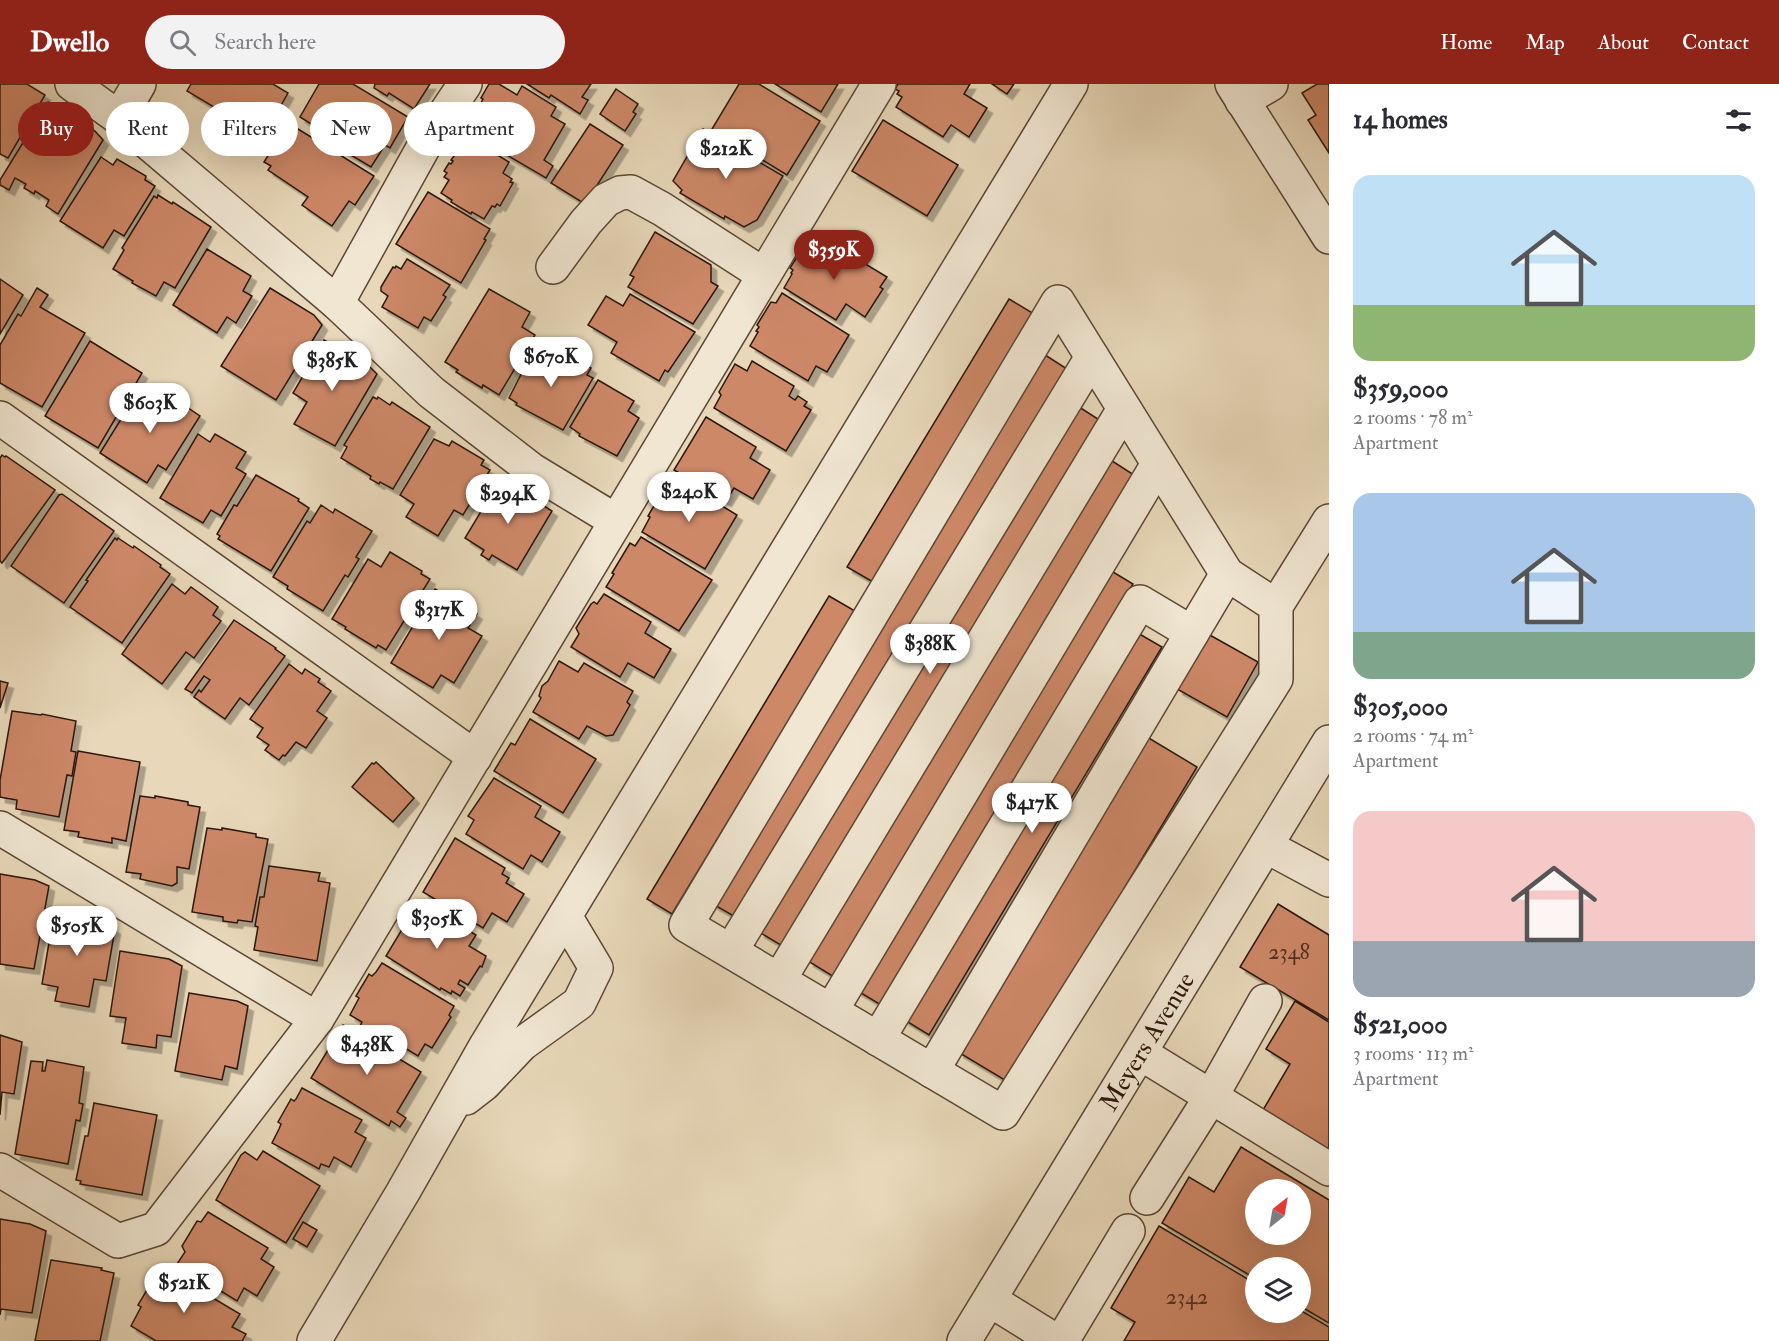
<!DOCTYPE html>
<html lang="en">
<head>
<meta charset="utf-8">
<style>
	body { margin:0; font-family:"IM FELL Double Pica",serif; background:#f2f2f3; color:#2b2b33; height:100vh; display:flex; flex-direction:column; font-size:22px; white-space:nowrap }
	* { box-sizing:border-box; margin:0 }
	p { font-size:20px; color:#7c7c81 }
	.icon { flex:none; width:33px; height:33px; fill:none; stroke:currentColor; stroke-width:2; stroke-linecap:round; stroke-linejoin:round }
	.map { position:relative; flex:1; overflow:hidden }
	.details { display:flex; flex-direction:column; background:#fff; width:450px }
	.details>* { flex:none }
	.top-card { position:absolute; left:18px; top:18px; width:570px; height:54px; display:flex; gap:12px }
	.needle { width:39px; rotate:31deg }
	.fabs { position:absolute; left:1245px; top:1095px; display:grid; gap:12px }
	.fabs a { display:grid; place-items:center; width:66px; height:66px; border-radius:50%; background:#fff; box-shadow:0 6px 24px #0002; font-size:30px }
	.price { position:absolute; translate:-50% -51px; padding:0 14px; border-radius:21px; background:#fff; color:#222; font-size:20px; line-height:39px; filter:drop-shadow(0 2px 3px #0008) }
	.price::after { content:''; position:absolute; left:50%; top:36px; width:18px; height:14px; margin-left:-9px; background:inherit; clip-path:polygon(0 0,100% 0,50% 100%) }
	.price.current { background:#8f2418; color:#fff }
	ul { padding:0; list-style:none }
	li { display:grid; align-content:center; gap:12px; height:318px; padding:0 24px }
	li span { display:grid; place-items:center; height:186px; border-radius:18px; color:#555 }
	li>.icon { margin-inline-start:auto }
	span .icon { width:108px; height:108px; fill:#fffc; stroke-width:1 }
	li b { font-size:26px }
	h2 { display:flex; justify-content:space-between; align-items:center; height:72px; padding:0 24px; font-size:26px }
	.chip { padding:0 21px; border-radius:27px; background:#fff; box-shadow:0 6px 24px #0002; font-size:21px; line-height:54px }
	.chip.current { background:#8f2418; color:#fff }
	header { display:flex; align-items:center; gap:36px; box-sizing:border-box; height:84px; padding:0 30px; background:#8f2418; color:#fff }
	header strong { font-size:28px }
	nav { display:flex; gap:33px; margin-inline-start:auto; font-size:21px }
	.search { width:420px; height:54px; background:#f2f2f3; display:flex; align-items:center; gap:15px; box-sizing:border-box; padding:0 21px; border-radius:33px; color:#7c7c81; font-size:22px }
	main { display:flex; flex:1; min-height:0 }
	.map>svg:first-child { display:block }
	.building { fill:#cd8868; stroke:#2c170a; stroke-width:1.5; fill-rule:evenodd; filter:url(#shadow) }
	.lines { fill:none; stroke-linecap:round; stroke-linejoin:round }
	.minor-casing { stroke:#5b4736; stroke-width:36 }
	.minor { stroke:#f0e6d2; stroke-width:33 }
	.labels { text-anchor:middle; stroke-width:5; stroke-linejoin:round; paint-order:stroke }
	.number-label { font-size:22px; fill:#543322 }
	.street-label { font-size:26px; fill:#2c170a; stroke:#f0e6d2 }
</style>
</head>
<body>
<header>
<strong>Dwello</strong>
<div class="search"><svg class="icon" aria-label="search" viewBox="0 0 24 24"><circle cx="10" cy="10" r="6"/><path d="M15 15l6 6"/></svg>Search here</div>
<nav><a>Home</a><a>Map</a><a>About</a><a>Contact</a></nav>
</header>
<main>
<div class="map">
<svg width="1329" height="1257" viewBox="0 0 1329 1257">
	<defs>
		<filter id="shadow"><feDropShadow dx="5.5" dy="5.5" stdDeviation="0" flood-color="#0004"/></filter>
	</defs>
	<rect width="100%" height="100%" fill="#e8d8b9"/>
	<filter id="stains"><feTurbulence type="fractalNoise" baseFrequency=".00333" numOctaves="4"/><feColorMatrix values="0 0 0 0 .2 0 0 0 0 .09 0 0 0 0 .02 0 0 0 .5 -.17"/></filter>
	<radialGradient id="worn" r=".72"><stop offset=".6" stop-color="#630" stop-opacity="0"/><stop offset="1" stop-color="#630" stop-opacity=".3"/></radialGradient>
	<!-- building -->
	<g class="building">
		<polygon points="0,0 27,0 45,11 8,74 0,70"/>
		<polygon points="191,0 273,0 288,9 271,39 269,38 261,51 187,7"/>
		<polygon points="319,0 353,0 408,33 390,64 385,61 371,83 329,58 332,53 300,33"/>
		<polygon points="375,0 430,0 414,25 389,9 387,12 374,4"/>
		<polygon points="489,0 499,0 517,11 522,2 556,23 551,32 565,40 544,76 553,82 546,94 466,47 483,15 481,14"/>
		<polygon points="527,0 591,0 582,13 588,16 580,30 551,11 549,14"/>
		<polygon points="739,0 759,0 820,37 787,91 712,45"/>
		<polygon points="775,0 838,0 821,28"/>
		<polygon points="898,0 970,0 964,10 987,24 969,53 951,41 943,53 896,23 902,13 897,10 899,7 895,5"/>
		<polygon points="992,0 1014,0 1007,10"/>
		<polygon points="1317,0 1329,0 1329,69 1308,36 1316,31 1302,9"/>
		<polygon points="616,5 638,20 633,28 636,30 625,47 600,30"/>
		<polygon points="48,18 95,47 103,56 58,130 46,122 49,116 35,107 34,110 24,104 26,100 15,94 9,106 0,101 0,96"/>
		<polygon points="883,36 958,81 927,132 852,87"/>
		<polygon points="590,40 623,61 585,120 551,99"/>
		<polygon points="298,45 374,92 355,121 349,117 332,142 302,121 308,113 268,86 271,82 264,78 282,49 291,53"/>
		<polygon points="703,45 783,92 757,136 744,143 725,132 724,135 680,109 682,106 673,97"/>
		<polygon points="473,56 509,78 503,89 512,95 510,98 513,99 500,122 497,120 495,123 492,122 484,135 472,128 471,130 451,118 452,116 441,109 449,96 444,93 447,89 444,87 449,79 451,80 453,77 451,76 461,63 466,67"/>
		<polygon points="101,73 113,81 117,75 146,92 145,96 155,102 124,152 114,146 103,164 60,137"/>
		<polygon points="428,108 490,145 484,155 486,156 461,199 396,160"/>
		<polygon points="158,111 172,120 173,118 211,143 175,204 164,198 156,212 132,199 133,197 113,185 124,166 122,164 154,112 157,114"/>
		<polygon points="655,148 711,181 711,198 718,202 693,240 628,203 634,193 630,191"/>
		<polygon points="809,160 828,172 834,161 887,193 880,203 883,205 865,233 846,220 836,236 784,204 792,190 791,189 793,186 790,184 804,162 806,164"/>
		<polygon points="207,165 251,192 243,207 252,212 236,239 227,233 217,249 173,221"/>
		<polygon points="407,175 450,201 443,211 446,213 431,237 424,233 418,244 382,223 388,212 381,207 381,203 393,183 395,184 396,182 401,185"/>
		<polygon points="0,195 23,211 0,250"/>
		<polygon points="37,204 48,211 40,223 85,249 42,323 0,299 0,261 18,230 21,232"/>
		<polygon points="270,204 314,231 322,241 276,316 221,282"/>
		<polygon points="489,205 530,228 522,243 535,251 499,311 483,301 482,304 456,288 458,286 445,278"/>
		<polygon points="782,209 849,251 827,288 816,282 808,297 750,262 758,248 756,247 759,243 757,241 771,218 776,219"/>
		<polygon points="630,210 695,248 668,288 665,286 659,297 611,269 617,258 588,241 606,212 623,222"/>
		<polygon points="1009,215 1034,230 873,498 847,483"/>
		<polygon points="324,256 368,281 377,290 335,362 294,340 307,318 293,309"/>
		<polygon points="90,257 142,289 98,364 45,332"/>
		<polygon points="540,262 578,284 581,278 591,284 587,291 593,294 563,346 516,321 517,319 509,314 531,271 533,273"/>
		<polygon points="1042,269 1067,285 737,834 711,819"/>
		<polygon points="752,277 794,302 789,312 795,316 798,312 807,318 804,322 811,326 786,367 714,324 721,311 719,308 735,280 747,287"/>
		<polygon points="598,296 634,317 628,327 639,334 617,372 579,352 580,350 570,343"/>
		<polygon points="160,305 200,332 166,386 158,381 147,399 100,369 131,319 134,321 143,306 155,313"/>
		<polygon points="373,313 377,315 378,313 390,321 392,318 430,343 393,405 380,398 379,400 370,395 371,392 341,374 347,363 344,361"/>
		<polygon points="1076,321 1101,337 784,863 759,848"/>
		<polygon points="706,333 756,363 750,374 770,386 753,415 734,404 726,417 674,386"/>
		<polygon points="198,350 210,358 215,350 246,368 236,384 246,390 221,432 211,426 203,439 160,414"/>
		<polygon points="434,355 449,362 452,357 484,376 481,381 490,386 463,431 454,426 438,452 406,433 414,420 400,411"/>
		<polygon points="2,371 5,373 6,372 55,406 2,479 0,477 0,374"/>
		<polygon points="1109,375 1134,391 834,893 808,877"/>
		<polygon points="256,391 299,415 298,417 309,424 271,487 218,455 220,452 217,450 234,421 237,422"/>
		<polygon points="674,393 737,431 705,485 642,448 650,433 648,432 665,403 667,404"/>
		<polygon points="500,396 513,404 513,402 552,427 517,486 492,471 489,476 481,471 484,466 465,454"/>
		<polygon points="62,410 114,447 64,519 11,482 59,411"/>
		<polygon points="321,421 333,429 335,425 372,447 356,473 359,475 348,493 345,491 323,527 287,505 288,502 273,493 307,437 310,439"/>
		<polygon points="641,453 712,496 679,547 606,503 614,490 612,489 630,459 635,462"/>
		<polygon points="115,454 117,456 118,454 133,464 134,462 161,481 160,483 170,490 122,559 70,523 88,497 86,496"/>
		<polygon points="390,468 422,487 421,490 430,495 386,566 378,561 376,564 345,545 346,543 332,535 368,475 381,483"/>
		<polygon points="1108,485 1133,500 881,921 856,906"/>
		<polygon points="172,500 185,510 191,503 218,523 213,531 221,537 194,574 186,568 162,600 122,570"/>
		<polygon points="435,505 477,530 468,544 482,552 454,599 441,591 433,604 391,579"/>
		<polygon points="604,510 651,538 645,549 671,565 654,594 628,579 620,593 571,563 579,550 576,544 591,520 594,518 597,520"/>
		<polygon points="829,512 855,527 672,830 647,815"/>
		<polygon points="234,536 276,564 275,565 285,572 249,621 240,614 225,635 194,613 199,606 201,608 210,596 204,592 192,609 185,605"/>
		<polygon points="1136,548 1162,563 929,951 903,935"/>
		<polygon points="1208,550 1258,578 1227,633 1177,605"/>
		<polygon points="559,577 578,588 584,579 633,607 627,618 630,621 613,651 606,652 587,642 579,655 533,628 541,614 539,612 542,602 548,597"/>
		<polygon points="289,580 302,590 305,585 320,595 318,598 331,607 317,627 327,634 306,664 296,658 285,672 283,671 279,676 265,666 269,661 257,653 263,644 250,635"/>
		<polygon points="0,597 8,599 0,624"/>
		<polygon points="12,627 41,631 42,630 76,637 71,667 76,668 72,692 67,691 59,733 16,725 17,716 0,713 0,696"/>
		<polygon points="530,635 596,675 563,729 494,687 511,659 515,661"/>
		<polygon points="1147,653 1197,683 1008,998 958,968"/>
		<polygon points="78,667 140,678 126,757 112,754 112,759 78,753 79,748 64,746"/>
		<polygon points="376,678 414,714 393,738 352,703 372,679 374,680"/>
		<polygon points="494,694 541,722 535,733 560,748 542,778 531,771 523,785 466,750 474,736 468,732"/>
		<polygon points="140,712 155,714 155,712 188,718 188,721 200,723 189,785 177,783 177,799 172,802 140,795 141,790 126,788"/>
		<polygon points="207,744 222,746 222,744 256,750 256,753 268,755 252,838 238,836 237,839 223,837 223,833 192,828"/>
		<polygon points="455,754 505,784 502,790 509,794 506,799 524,810 507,838 492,829 483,844 423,808"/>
		<polygon points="269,782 320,789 318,797 330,799 317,877 254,866 258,843 255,842 260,813 264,813"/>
		<polygon points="0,790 35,796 49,802 34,885 0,880"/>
		<polygon points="419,817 476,851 469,862 486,872 482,883 480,882 468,901 460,896 458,900 465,904 460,912 452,907 451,910 441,904 440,906 386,872"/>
		<polygon points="1278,820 1329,851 1329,936 1240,883"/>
		<polygon points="54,829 102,837 115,845 106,897 94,895 89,923 55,917 58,903 42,900"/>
		<polygon points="120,867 169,875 182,882 171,953 157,951 156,964 122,959 126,934 110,932"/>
		<polygon points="382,879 454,922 449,931 451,933 432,964 425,960 418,972 400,961 398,964 360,942 362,938 350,931 359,914 356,912 369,890 372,892 376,888"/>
		<polygon points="189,909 237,917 248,922 237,985 225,982 222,996 175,987"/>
		<polygon points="1295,917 1329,938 1329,1066 1263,1026 1290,980 1266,965"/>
		<polygon points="343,941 421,988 397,1028 406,1034 400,1043 391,1037 389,1042 311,994"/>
		<polygon points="0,951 22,958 14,1010 2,1008 0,1031"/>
		<polygon points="47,976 84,983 79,1019 83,1020 80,1037 76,1036 68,1080 15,1070 31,977 43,978 42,987 45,987"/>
		<polygon points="302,1004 362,1036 355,1048 366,1054 351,1083 334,1073 329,1083 321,1080 319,1085 272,1059 279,1045 281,1040 278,1038 291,1015 294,1017 296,1015"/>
		<polygon points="94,1019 157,1031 142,1111 80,1100 81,1097 76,1096 85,1052 88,1052"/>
		<path d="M1241,1063l88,53v123l-29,-17v-38h-44v11l-94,-56 27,-46 25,15zM1256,1106h44v44h-44z"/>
		<polygon points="263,1067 320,1102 286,1159 216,1116 241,1071 245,1068 257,1076"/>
		<polygon points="208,1128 268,1164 261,1175 274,1183 257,1212 244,1204 237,1217 177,1180 185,1168 182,1162 197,1137 201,1138"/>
		<polygon points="0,1135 30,1140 46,1147 32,1229 1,1225 0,1231"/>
		<polygon points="303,1138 317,1146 307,1163 293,1155"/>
		<polygon points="1159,1142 1256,1200 1256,1228 1300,1228 1300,1226 1329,1243 1329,1257 1124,1257 1135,1238 1111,1224"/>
		<polygon points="51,1176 102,1184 101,1186 114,1189 100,1257 35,1257"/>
		<polygon points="164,1185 240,1230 232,1243 246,1250 242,1257 156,1257 131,1242 141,1223 138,1221 151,1199 155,1201"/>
	</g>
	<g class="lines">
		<defs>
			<g id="minor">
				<polyline points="72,0 119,34 337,219 431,308 532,386 616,437"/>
				<polyline points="1232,0 1329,153"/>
				<polyline points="1242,17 1271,0"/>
				<polyline points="119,34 139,0"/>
				<polyline points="553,183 586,138 606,116 620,109 631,108 662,125 764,191"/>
				<polyline points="337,219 428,55 465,0"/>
				<polyline points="0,334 475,673"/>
				<polyline points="1276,522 1227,490 1058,218 686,841 1003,1029 1276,595 1276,522 1329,437"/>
				<polyline points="0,744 317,935"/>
				<polyline points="1266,762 1329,796"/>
				<polyline points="731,867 1092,273"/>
				<polyline points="779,896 1124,325"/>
				<polyline points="831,927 1158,380"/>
				<polyline points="878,955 1140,518 1192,549"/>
				<polyline points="1140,969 1329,1085"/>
				<polyline points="932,987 1227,490"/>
				<polyline points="466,1014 484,1000 522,960 579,919 596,884 565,832"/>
				<polyline points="0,1086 118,1157 156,1145 317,935 879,0"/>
				<polyline points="1147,1114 1211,1013 1265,917"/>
				<polyline points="990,1216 1056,1257"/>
				<polyline points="314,1257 403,1108 487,960 1071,0"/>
				<path id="s1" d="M964,1257l365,-599"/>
				<polyline points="1062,1257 1128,1147"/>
			</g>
		</defs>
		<!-- minor casing -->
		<use href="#minor" class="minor-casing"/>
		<!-- minor -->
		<use href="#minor" class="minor"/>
	</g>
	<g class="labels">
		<!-- number labels -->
		<g class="number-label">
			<text x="1289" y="875">2348</text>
			<text x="1187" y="1220">2342</text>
		</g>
		<!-- street labels -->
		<g class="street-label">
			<text dy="9" stroke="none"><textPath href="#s1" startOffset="351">Meyers Avenue</textPath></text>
		</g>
	</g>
	<rect width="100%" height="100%" filter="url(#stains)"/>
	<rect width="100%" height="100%" fill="url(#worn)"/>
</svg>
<div class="fabs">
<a><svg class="needle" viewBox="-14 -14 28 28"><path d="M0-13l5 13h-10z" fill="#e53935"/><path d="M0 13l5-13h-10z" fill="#7c7c81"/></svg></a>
<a><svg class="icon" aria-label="layers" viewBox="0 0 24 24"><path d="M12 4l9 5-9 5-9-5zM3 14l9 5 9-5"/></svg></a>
</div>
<b class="price" style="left:726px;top:96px">$212K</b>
<b class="price current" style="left:834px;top:197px">$359K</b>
<b class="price" style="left:551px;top:304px">$670K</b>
<b class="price" style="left:332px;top:308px">$385K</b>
<b class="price" style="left:150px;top:350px">$603K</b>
<b class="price" style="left:689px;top:439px">$240K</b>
<b class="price" style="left:508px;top:441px">$294K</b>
<b class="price" style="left:439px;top:557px">$317K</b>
<b class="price" style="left:930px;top:591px">$388K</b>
<b class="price" style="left:1032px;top:750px">$417K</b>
<b class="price" style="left:437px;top:866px">$305K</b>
<b class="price" style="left:77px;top:873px">$505K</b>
<b class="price" style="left:367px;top:992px">$438K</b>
<b class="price" style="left:184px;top:1230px">$521K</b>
<div class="top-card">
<a class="chip current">Buy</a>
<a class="chip">Rent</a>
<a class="chip">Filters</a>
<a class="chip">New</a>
<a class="chip">Apartment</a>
</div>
</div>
<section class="details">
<h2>14 homes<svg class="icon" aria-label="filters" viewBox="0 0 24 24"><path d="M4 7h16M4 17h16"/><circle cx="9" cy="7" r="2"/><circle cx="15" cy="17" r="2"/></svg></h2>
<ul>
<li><span style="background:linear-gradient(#bfe0f5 70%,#8fb573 0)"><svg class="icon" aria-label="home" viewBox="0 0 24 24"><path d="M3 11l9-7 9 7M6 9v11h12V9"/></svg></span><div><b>$359,000</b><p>2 rooms · 78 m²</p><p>Apartment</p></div></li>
<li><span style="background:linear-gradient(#a9c7e8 75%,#7fa58c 0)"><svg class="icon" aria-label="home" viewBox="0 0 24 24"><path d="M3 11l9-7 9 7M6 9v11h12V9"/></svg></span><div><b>$305,000</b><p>2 rooms · 74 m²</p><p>Apartment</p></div></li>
<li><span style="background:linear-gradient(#f6c9c9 70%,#9aa5b1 0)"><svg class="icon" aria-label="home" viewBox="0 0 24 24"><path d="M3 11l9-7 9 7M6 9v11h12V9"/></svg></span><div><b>$521,000</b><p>3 rooms · 113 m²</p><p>Apartment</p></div></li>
</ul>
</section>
</main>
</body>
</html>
